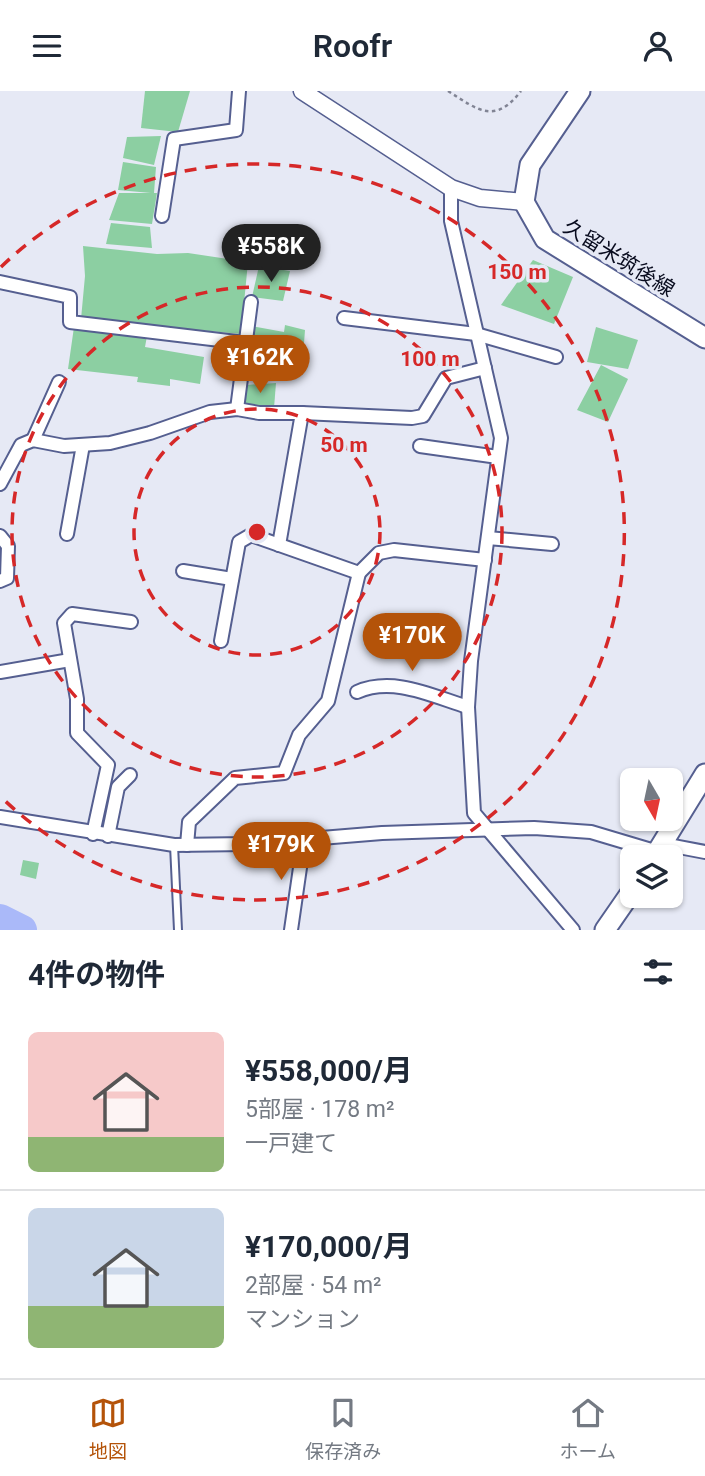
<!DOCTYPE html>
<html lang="ja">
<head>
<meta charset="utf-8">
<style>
	body { margin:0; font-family:Roboto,"Noto Sans JP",sans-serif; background:#f6f6f7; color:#1f2937; height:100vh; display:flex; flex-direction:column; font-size:26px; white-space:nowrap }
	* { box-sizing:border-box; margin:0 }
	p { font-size:23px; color:#747a83 }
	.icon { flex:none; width:38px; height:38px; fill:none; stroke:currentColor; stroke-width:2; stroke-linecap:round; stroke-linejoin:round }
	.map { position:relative; height:839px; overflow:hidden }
	.panel { display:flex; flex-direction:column; background:#fff; flex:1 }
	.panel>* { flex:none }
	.needle { width:46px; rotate:171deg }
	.buttons { position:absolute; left:620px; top:677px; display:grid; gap:14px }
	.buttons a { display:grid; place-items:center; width:63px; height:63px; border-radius:10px; background:#fff; box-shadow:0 2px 5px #0004; font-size:35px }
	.price { position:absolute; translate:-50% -60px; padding:0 16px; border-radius:24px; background:#b45309; color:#fff; font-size:23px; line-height:46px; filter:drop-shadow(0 2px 4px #0008) }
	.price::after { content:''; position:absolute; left:50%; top:42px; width:21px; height:16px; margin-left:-10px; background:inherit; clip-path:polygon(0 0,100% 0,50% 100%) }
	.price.selected { background:#222; color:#fff }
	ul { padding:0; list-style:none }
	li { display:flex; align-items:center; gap:21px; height:175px; padding:0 28px }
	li+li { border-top:2px solid #e0e1e3 }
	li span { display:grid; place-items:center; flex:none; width:196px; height:140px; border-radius:10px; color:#555 }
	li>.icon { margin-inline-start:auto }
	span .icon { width:84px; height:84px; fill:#fffc; stroke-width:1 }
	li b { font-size:30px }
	h2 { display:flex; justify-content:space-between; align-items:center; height:84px; padding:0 28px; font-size:30px }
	header { display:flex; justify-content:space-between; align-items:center; height:91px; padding:0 28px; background:#fff; font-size:32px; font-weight:600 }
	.menu { display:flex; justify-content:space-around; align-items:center; height:98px; border-top:2px solid #e0e1e3; background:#fff; font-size:19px; color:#747a83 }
	.menu a { display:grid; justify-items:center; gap:4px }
	.menu .selected { color:#b45309 }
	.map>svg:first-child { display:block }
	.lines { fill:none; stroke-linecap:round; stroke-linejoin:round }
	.river { stroke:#aab9f9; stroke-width:30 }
	.building { fill:#8ccfa2 }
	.service-casing { stroke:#555f90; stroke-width:10 }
	.minor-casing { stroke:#555f90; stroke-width:16 }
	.tertiary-casing { stroke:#555f90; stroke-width:19 }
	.primary-casing { stroke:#555f90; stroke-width:23 }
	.path { stroke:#818494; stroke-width:2.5; stroke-dasharray:3.5 3.5; stroke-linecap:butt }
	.service { stroke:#fff; stroke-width:6 }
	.minor { stroke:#fff; stroke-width:12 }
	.tertiary { stroke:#fff; stroke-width:16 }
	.primary { stroke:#fff; stroke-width:19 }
	.ring { fill:none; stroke:#d62828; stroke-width:3.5; stroke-dasharray:12 9 }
	.labels { text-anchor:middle; stroke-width:7; stroke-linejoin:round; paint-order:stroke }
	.street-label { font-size:21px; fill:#080b1e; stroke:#e6e9f5 }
	.centre { fill:#d62828; stroke:#e6e9f5; stroke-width:3.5 }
	.ring-label { font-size:21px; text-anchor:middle; font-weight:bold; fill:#d62828; stroke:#e6e9f5; stroke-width:7; stroke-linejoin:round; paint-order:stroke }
</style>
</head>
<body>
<header><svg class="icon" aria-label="menu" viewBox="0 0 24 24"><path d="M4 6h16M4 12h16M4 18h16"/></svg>Roofr<svg class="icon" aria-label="person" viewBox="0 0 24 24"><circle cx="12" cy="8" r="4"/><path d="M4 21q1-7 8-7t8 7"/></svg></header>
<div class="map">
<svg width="705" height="839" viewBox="0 0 705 839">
	<rect width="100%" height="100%" fill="#e6e9f5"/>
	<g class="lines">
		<!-- river -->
		<polyline class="river" points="0,828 22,839"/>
	</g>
	<!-- building -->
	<g class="building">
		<polygon points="145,0 190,0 178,41 141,37"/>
		<polygon points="161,45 154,74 123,67 127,46"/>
		<polygon points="123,71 156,76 154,102 157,102 152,133 109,129 119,102 151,102 118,99"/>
		<polygon points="111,132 150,136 152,157 106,153"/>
		<polygon points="83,155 157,163 188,162 248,171 241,243 81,228 85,185"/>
		<polygon points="533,169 573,186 554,233 501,214"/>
		<polygon points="259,175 290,180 283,210 252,206"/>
		<polygon points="285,234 305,239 303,265 281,261 279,279 246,273 252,235 284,241"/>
		<polygon points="74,236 147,245 145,256 204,266 200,293 170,288 170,295 137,291 138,286 68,278"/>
		<polygon points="596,236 638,249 628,278 587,271"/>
		<polygon points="601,274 628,288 608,331 577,319"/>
		<polygon points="276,292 274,317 241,313 246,294"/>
		<polygon points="23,769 39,772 36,788 20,784"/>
	</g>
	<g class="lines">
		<defs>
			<polyline id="service" points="174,754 178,839"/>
			<g id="minor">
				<polyline points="451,97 451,130 501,347 471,570 468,616 474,722 573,839"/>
				<polyline points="162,125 174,48 236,39 239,0"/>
				<polyline points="0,191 70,206 70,231 245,252"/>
				<polyline points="344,227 476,243 556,266"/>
				<polyline points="237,318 251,211"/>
				<polyline points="302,322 412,327 423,325 446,287 485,277"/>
				<polyline points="33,349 59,291"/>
				<polyline points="420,355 498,366"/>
				<polyline points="0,393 21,354 33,349 64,355 110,352 150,342 210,321 237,318 259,322 302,322 279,454"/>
				<polyline points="67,443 83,354"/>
				<polyline points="0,445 8,455 7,487 0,490"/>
				<polyline points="488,447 552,453"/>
				<polyline points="183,480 232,488"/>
				<polyline points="221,550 239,451 251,444 359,482 379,462 394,459 485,469"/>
				<polyline points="0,581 70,569"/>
				<path d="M357,601c36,-16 75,4 111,15"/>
				<polyline points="0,726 174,754 247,753 382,742 534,737 591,741 658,761"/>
				<polyline points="93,743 108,674 77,642 77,608 64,532 72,523 131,531"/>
				<polyline points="108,745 118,696 130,684"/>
				<polyline points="663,753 705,761"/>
				<polyline points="187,754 189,731 235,687 284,682 299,644 328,610 359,482"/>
				<polyline points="291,839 304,749"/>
			</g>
			<polyline id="tertiary" points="302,0 451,97 480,107 524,111"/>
			<g id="primary">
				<polyline points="580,0 530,74 524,111 545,148 705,247"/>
				<polyline points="654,766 705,683"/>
				<polyline points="605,839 632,800"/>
			</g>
		</defs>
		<!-- service casing -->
		<use href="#service" class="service-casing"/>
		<!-- minor casing -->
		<use href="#minor" class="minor-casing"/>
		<!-- tertiary casing -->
		<use href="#tertiary" class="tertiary-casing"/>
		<!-- primary casing -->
		<use href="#primary" class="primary-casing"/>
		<!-- path -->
		<path class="path" d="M448,0c30,19 47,34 73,0"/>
		<!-- service -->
		<use href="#service" class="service"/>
		<!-- minor -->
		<use href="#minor" class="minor"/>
		<!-- tertiary -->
		<use href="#tertiary" class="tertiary"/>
		<!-- primary -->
		<use href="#primary" class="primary"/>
	</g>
	<!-- distance rings -->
	<g class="ring">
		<circle cx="257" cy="441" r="123"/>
		<circle cx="257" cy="441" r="245"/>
		<path d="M1 176A368 368 0 1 1 1 706"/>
	</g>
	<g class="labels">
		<!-- street labels -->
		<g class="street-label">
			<text transform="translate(619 167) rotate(32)" y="7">久留米筑後線</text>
		</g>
	</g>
	<circle cx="257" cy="441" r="10" class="centre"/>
	<g class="ring-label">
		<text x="517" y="188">150 m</text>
		<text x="430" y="275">100 m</text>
		<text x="344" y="361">50 m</text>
	</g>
</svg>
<div class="buttons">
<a><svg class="needle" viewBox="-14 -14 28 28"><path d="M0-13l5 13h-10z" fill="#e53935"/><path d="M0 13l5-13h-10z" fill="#747a83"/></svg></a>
<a><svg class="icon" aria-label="layers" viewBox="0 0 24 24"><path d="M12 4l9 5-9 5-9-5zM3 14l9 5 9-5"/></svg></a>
</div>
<b class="price selected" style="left:271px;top:193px">¥558K</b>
<b class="price" style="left:260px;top:304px">¥162K</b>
<b class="price" style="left:412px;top:582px">¥170K</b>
<b class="price" style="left:281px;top:791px">¥179K</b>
</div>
<section class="panel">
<h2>4件の物件<svg class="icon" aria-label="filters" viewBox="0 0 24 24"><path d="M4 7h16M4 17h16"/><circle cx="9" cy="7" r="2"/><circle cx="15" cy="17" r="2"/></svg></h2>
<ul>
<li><span style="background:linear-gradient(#f6c9c9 75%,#8fb573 0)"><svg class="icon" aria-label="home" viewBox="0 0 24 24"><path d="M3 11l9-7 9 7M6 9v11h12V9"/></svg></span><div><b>¥558,000/月</b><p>5部屋 · 178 m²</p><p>一戸建て</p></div></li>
<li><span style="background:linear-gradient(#c9d6e8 70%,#8fb573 0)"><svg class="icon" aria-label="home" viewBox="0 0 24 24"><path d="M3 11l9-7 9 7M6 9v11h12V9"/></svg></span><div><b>¥170,000/月</b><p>2部屋 · 54 m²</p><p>マンション</p></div></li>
</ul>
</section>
<nav class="menu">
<a class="selected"><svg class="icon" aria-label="map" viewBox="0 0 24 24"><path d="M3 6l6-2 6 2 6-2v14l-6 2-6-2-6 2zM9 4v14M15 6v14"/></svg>地図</a>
<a><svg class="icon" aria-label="saved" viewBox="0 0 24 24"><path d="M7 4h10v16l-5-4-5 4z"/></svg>保存済み</a>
<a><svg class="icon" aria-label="home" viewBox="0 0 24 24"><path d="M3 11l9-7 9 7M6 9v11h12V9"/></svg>ホーム</a>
</nav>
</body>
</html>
